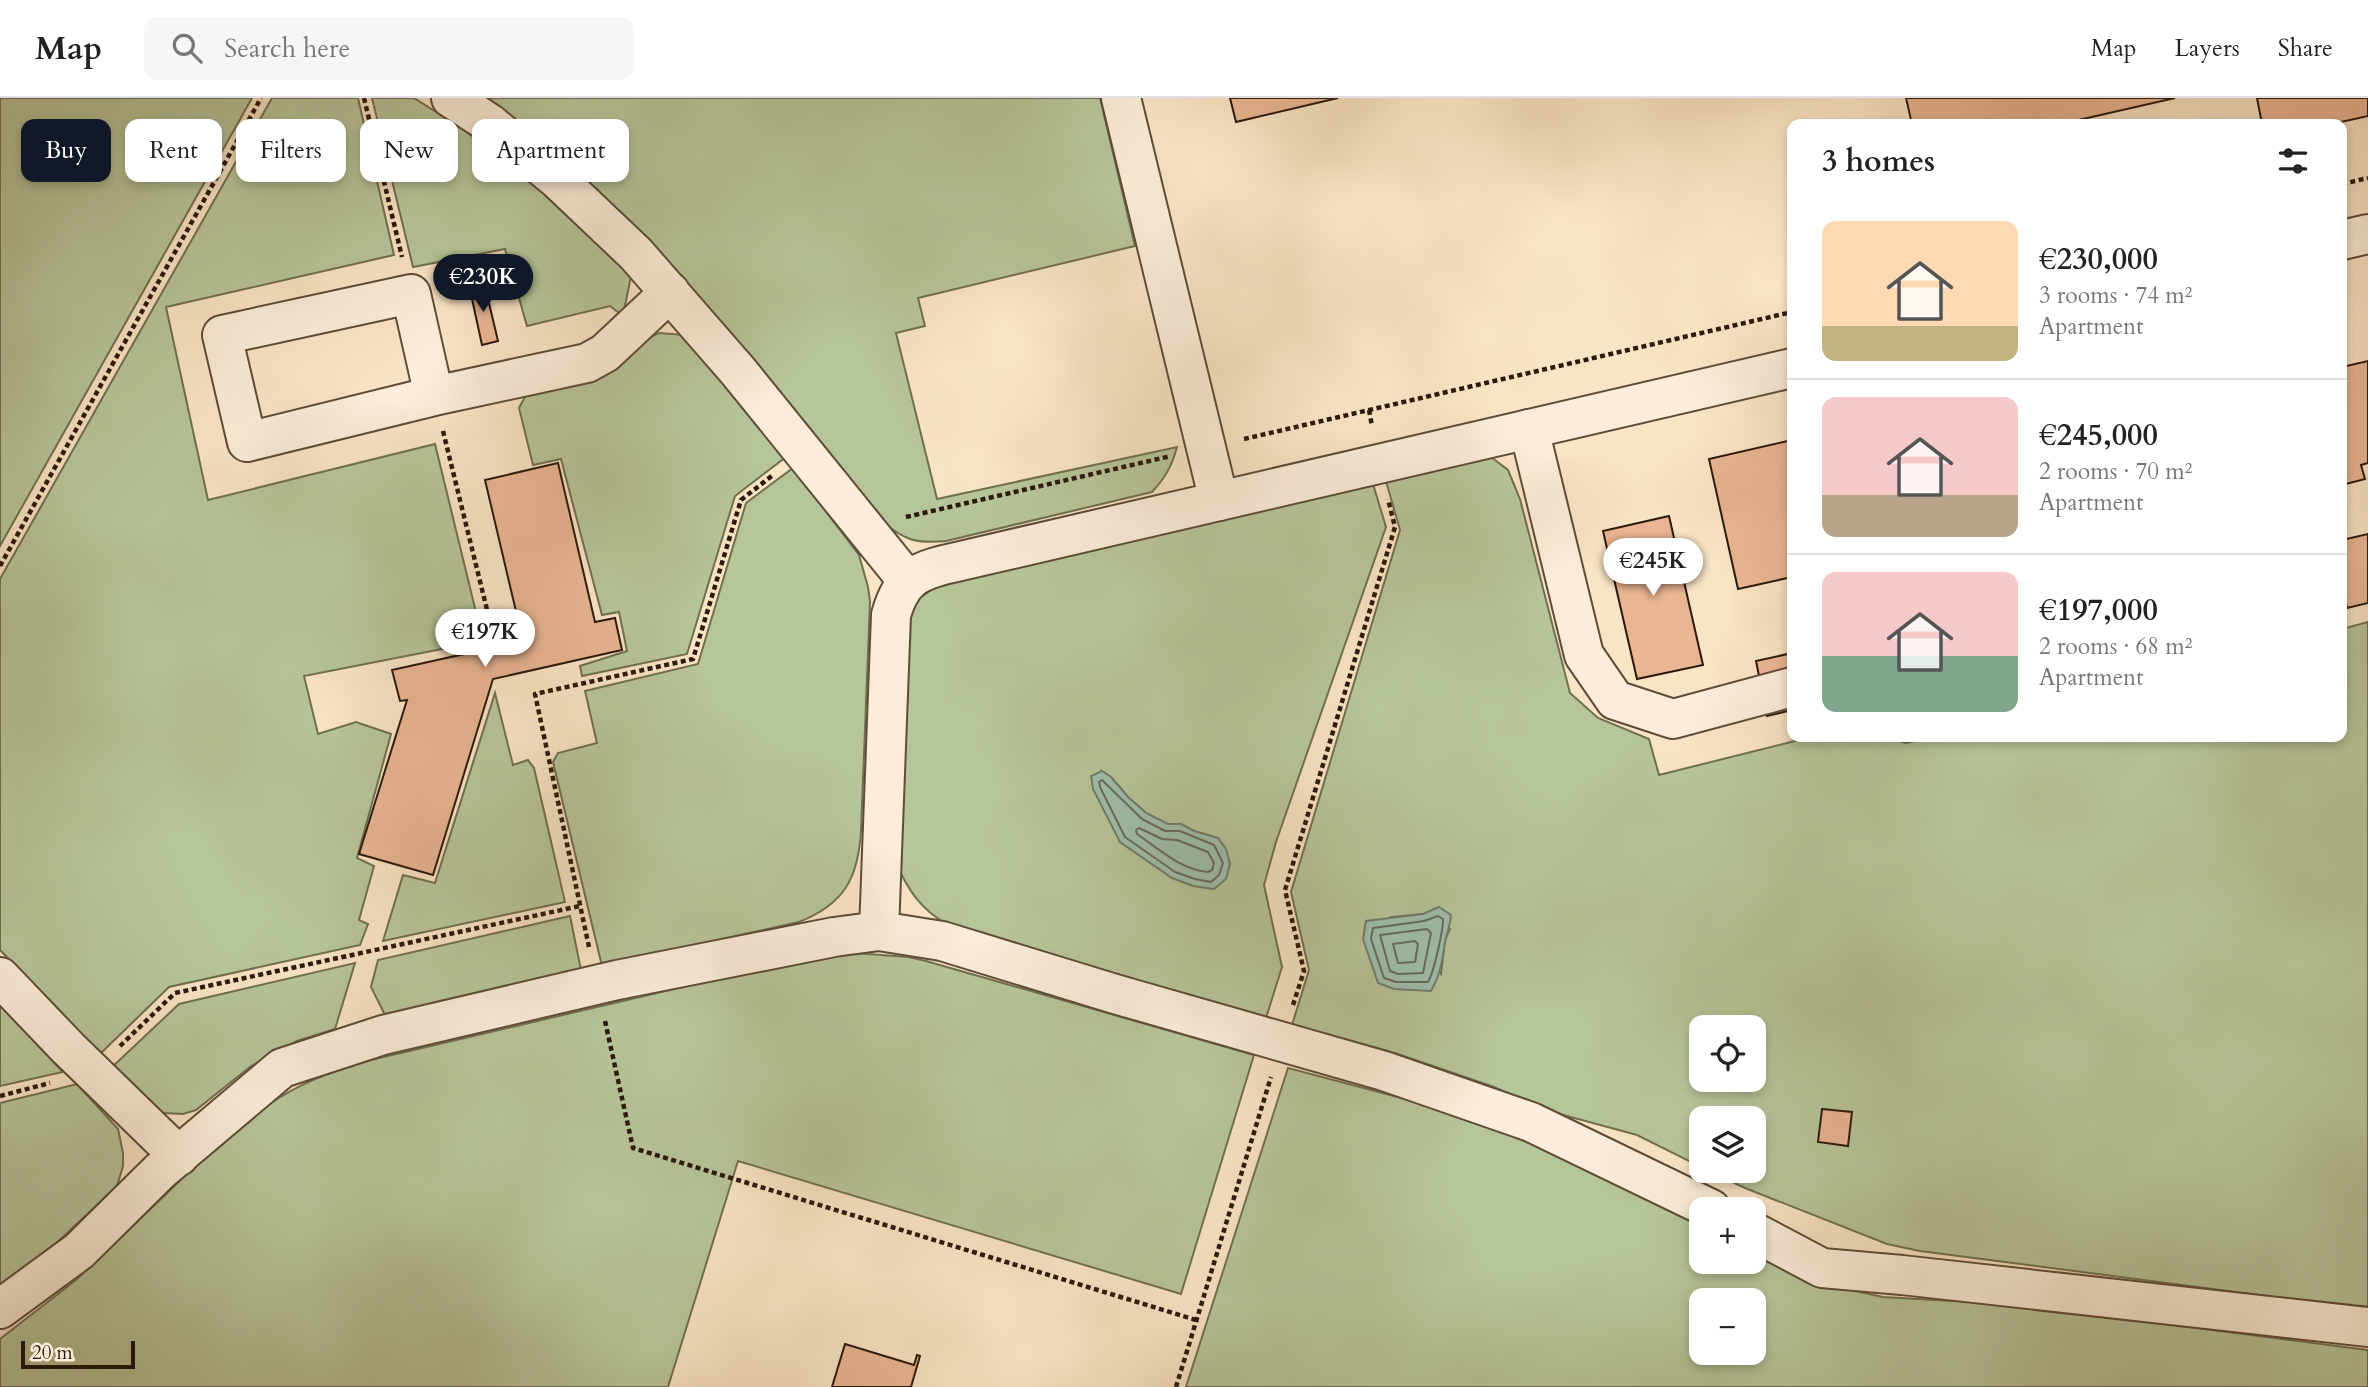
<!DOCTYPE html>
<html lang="en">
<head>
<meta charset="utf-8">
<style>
	body { margin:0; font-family:Cardo,serif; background:#f6f6f6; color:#222; height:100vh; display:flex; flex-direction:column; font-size:26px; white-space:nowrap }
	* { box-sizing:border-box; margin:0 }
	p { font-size:23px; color:#767676 }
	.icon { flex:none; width:38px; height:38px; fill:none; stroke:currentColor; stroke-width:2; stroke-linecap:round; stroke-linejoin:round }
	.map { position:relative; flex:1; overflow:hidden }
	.panel { position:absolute; left:1787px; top:21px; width:560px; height:623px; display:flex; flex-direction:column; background:#fff; border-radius:14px; box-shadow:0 4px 10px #0003 }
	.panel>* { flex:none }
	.banner { position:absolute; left:21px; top:21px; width:665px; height:63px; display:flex; gap:14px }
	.buttons { position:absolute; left:1689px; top:917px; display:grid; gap:14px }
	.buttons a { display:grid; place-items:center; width:77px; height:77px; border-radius:14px; background:#fff; box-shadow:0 4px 10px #0003; font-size:35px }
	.scale { position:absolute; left:21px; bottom:18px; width:114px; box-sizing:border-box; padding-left:7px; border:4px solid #2b190a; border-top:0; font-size:19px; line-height:24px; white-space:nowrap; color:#2b190a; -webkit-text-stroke:5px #fbedd9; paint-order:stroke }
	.price { position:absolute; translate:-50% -60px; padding:0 16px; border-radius:24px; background:#fff; color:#222; font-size:23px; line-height:46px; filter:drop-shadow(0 2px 4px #0008) }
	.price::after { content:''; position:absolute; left:50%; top:42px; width:21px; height:16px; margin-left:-10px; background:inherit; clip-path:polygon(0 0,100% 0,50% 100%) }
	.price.active { background:#111827; color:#fff }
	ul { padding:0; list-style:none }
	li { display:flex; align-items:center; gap:21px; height:175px; padding:0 35px }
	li+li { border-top:2px solid #e0e0e0 }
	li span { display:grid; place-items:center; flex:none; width:196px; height:140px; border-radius:14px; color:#555 }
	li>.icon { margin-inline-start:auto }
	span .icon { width:84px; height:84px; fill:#fffc; stroke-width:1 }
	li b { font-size:30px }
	h2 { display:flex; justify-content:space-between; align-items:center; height:84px; padding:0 35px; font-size:30px }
	.chip { padding:0 24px; border-radius:14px; background:#fff; box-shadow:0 4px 10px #0003; font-size:24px; line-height:63px }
	.chip.active { background:#111827; color:#fff }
	header { display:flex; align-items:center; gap:42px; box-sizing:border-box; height:98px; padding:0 35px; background:#fff; border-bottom:2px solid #e0e0e0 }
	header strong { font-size:33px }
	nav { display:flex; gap:38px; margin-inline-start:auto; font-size:24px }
	.search { width:490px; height:63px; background:#f6f6f6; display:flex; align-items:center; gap:18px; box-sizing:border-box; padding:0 24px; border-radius:14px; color:#767676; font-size:26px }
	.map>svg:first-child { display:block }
	.green { fill:#b7c59a; stroke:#716f52; stroke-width:2; fill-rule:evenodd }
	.water { fill:#9fbfae; stroke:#717d6c; stroke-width:2 }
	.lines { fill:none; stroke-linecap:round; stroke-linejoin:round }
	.shore { stroke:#656c5c; stroke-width:2 }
	.building { fill:#e9b593; stroke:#2b190a; stroke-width:2 }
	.minor-casing { stroke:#5e4c39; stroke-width:42 }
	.path { stroke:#2b190a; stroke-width:4.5; stroke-dasharray:5 3.5; stroke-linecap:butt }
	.minor { stroke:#fbedd9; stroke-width:38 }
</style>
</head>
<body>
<header>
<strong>Map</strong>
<div class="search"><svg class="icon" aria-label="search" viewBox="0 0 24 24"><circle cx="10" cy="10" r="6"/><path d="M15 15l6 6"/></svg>Search here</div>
<nav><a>Map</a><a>Layers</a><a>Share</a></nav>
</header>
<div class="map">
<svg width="2368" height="1289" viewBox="0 0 2368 1289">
	<rect width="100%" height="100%" fill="#f9e4c5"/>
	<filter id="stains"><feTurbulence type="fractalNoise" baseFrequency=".00286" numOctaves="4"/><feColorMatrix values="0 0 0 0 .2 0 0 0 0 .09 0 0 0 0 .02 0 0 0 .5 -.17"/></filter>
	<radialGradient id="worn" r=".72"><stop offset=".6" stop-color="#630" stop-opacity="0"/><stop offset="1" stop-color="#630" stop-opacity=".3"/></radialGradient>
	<!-- green -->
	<g class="green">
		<polygon points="0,0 252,0 0,448"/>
		<polygon points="272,0 358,0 394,157 166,209 208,402 435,346 483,543 304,578 318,636 356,624 391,636 357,760 374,768 359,822 368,826 360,847 169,889 100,956 0,852 0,481"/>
		<polygon points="372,0 414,0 504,57 583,133 632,173 623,218 610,208 527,228 505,151 413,169"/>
		<path d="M485,0h615l35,148 -217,52 7,28 -29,7 41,166 240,-52c-5,19 -12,31 -25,45l-206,49c-31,3 -41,-1 -65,-20z"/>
		<polygon points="659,235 685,237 786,359 735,398 687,556 582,578 580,568 627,553 619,514 602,517 561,361 533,367 519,310 528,293"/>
		<path d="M1491,359l17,13 12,29 50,194 28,25 51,21 10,36 152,-38h73l22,6 25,-6h411v-108l26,-7v687l-448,-58 -33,-7 -142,-56 -36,-17h45v-53h-53v49l-64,-32 -92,-25 -51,-23 -99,-34 -103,-28 17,-55 -18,-78 109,-362 -14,-49zM1423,816l27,15 -5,11 -4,34 -50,-57zM1701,929h53v53h-53z"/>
		<path d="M793,370l66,87 9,32 2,14 -9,230c-3,48 -17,73 -62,91l-197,44 -49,-204 5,-9 39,-10 -12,-52 113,-27 48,-161z"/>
		<path d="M1373,386l13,43 -110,315 -12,43 18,82 -16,51 -321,-95c-24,-14 -37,-33 -48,-58l10,-229 7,-34 27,-19zM1102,673l9,6 17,20 18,16 22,12 13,-1 13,7 24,7 7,11 5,15 -16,25c-46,-6 -57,-25 -94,-47z"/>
		<polygon points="495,595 513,667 528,662 534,670 565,804 383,843 403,777 435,785"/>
		<polygon points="570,818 581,872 385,917 371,889 378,862"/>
		<path d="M855,855l53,4 18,4 328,94 -73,239 -443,-133 -70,226h-668v-48l76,-59 159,-152c49,-37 80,-53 140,-69l410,-96z"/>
		<polygon points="355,865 335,931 297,943 251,968 196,1012 183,1016 163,1015 152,1011 110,971 179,906"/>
		<polygon points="0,907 63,974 0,988"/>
		<path d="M1288,970l155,41 109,43 149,68v42h53v-16l79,40 50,11 105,6 78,8 302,39v37h-1182zM1701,1202h53v53h-53z"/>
		<polygon points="77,986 118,1031 123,1055 123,1068 117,1088 46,1155 0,1190 0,1005"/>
	</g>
	<!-- water -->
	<g class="water">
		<polygon points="1102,673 1111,679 1128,699 1146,715 1168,726 1181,726 1194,733 1218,740 1226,751 1230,766 1226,781 1214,791 1193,788 1172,780 1120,744 1093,691 1091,678"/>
		<path d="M1439,809l12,8c-1,10 -4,18 -6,27 -3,19 -4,32 -14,49l-37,-2 -16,-6 -15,-44 3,-18 57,-7z"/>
	</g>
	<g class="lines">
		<!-- shore -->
		<g class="shore">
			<polygon points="1102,682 1142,721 1165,733 1180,733 1214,747 1223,765 1219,777 1211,784 1195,781 1175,774 1125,739 1100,689 1099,684"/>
			<path d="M1139,730l23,11 15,1 31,12 6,11 -2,7 -4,2c-28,-3 -48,-22 -71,-38l-1,-4z"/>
			<path d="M1438,818l5,3c0,12 -9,53 -15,63h-32l-12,-4 -13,-39 2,-11 51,-7z"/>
			<polygon points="1427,831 1431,835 1423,875 1398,876 1390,873 1380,837"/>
			<polygon points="1415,843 1418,846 1415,864 1398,865 1393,846"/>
		</g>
	</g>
	<!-- building -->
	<g class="building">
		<polygon points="1230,0 1338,0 1236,24"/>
		<polygon points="1906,0 2175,0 2061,26 1912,26"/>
		<polygon points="2257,0 2368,0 2368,18 2332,26 2262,26"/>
		<polygon points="484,184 498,243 482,247 469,187"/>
		<polygon points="2368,263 2368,365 2361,367 2365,381 2342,387 2342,269"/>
		<polygon points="1792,342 1792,479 1738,491 1709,361"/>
		<polygon points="558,365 595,524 615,520 622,552 493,581 433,777 359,756 407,602 400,603 392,572 523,543 485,382"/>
		<polygon points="1669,418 1703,567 1637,581 1603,433"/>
		<polygon points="2368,436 2368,505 2347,510 2342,486 2342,442"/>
		<polygon points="1792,555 1792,612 1767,618 1756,563"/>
		<polygon points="1822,1011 1852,1014 1848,1048 1818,1044"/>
		<polygon points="845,1246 914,1267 917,1257 920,1258 911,1289 832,1289"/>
	</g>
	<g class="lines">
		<defs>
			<g id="minor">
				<polyline points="451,0 489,25 557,81 636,156 738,273 907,482"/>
				<polyline points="1121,0 1219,403"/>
				<polyline points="2342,142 2368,136"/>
				<polyline points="434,298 411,196 222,237 247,344 434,298 587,265 605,255 670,194"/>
				<polyline points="1529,331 1584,557 1615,602 1673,621 1792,589"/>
				<path d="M879,833l12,-316c10,-36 25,-44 61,-52l840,-195"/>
				<polyline points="0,879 68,950 179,1058"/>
				<polyline points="1754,1134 1822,1170 1902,1177 2368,1229"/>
				<polyline points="0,1211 79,1153 160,1073 282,970 383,937 617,882 834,839 879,833 942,843 1115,896 1384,973 1531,1024 1711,1111"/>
			</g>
		</defs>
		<!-- minor casing -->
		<use href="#minor" class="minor-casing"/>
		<!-- path -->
		<g class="path">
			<polyline points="364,0 402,159"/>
			<polyline points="2342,86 2368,80"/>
			<polyline points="1369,312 1372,328"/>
			<polyline points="443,333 493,536"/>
			<polyline points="1244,341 1792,214"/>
			<polyline points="906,419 1171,358"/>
			<polyline points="0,468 261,0"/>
			<polyline points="589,849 535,596 693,561 741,402 773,377"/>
			<polyline points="1293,907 1304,873 1285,792 1395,429 1388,401"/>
			<polyline points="605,923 633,1050 1196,1222"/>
			<polyline points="120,948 175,895 580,808"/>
			<polyline points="0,998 50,985"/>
			<polyline points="1176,1289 1271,979"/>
		</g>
		<!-- minor -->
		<use href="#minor" class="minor"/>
	</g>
	<rect width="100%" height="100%" filter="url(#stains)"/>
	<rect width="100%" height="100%" fill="url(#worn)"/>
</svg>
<div class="buttons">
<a><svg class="icon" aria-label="locate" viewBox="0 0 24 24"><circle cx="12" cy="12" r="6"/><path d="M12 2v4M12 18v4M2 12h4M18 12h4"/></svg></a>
<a><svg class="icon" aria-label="layers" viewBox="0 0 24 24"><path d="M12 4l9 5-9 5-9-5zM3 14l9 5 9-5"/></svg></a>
<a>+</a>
<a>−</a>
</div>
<div class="scale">20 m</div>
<b class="price active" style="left:483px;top:216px">€230K</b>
<b class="price" style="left:1653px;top:500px">€245K</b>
<b class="price" style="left:485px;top:571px">€197K</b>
<div class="banner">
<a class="chip active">Buy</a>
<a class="chip">Rent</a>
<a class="chip">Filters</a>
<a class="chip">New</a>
<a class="chip">Apartment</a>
</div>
<section class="panel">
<h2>3 homes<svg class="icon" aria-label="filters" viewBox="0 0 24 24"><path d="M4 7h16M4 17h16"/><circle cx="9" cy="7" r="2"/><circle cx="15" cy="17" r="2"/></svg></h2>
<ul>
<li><span style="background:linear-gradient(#ffd9b3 75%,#c2b280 0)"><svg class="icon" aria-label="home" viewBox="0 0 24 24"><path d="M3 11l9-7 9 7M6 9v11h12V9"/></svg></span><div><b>€230,000</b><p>3 rooms · 74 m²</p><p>Apartment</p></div></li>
<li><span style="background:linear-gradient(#f6c9c9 70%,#b9a48a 0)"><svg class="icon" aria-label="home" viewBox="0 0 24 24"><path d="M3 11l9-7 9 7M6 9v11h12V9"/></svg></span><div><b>€245,000</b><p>2 rooms · 70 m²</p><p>Apartment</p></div></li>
<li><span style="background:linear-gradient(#f6c9c9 60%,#7fa58c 0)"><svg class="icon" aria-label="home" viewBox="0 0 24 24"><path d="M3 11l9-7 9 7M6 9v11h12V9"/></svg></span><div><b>€197,000</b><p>2 rooms · 68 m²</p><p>Apartment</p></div></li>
</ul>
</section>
</div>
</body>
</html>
